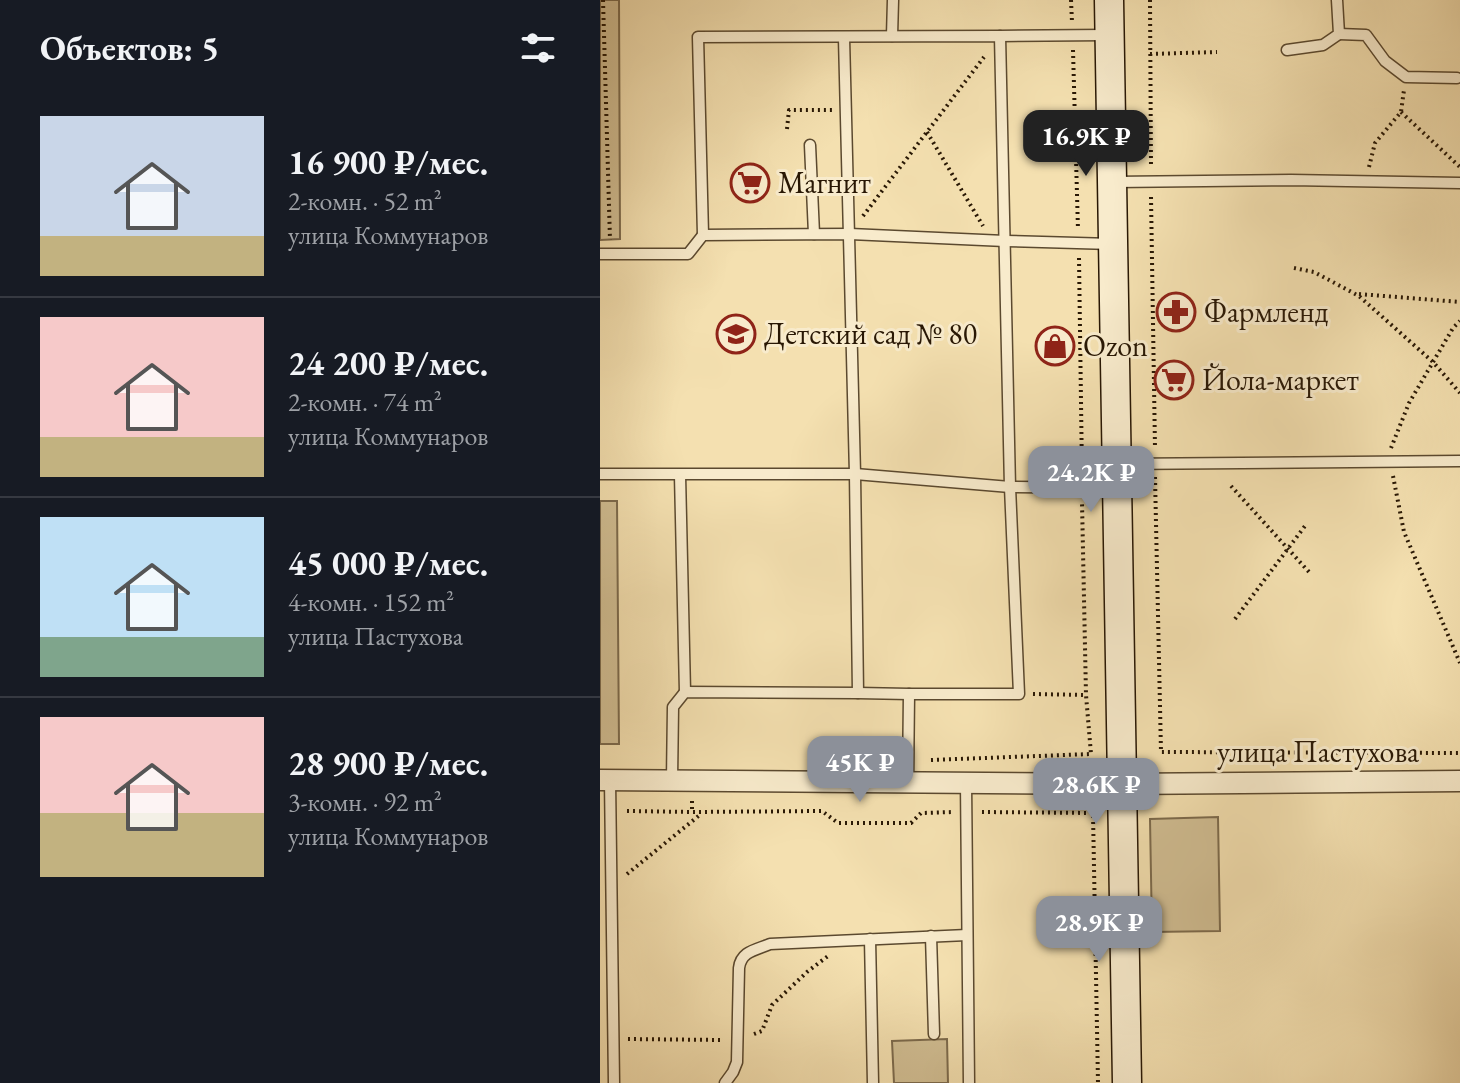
<!DOCTYPE html>
<html lang="ru">
<head>
<meta charset="utf-8">
<style>
	body { margin:0; font-family:"EB Garamond",serif; background:#242831; color:#f1f3f6; height:100vh; display:flex; flex-direction:column; font-size:30px; white-space:nowrap }
	* { box-sizing:border-box; margin:0 }
	p { font-size:26px; color:#9ea1a6 }
	.icon { flex:none; width:44px; height:44px; fill:none; stroke:currentColor; stroke-width:2; stroke-linecap:round; stroke-linejoin:round }
	.map { position:relative; flex:1; overflow:hidden }
	.details { display:flex; flex-direction:column; background:#171b24; width:600px }
	.details>* { flex:none }
	.price { position:absolute; translate:-50% -68px; padding:0 18px; border-radius:16px; background:#8c9099; color:#fff; font-size:26px; line-height:52px; filter:drop-shadow(0 2px 4px #0008) }
	.price::after { content:''; position:absolute; left:50%; top:48px; width:24px; height:18px; margin-left:-12px; background:inherit; clip-path:polygon(0 0,100% 0,50% 100%) }
	.price.on { background:#222; color:#fff }
	ul { padding:0; list-style:none }
	li { display:flex; align-items:center; gap:24px; height:200px; padding:0 40px }
	li+li { border-top:2px solid #363941 }
	li span { display:grid; place-items:center; flex:none; width:224px; height:160px; border-radius:0px; color:#555 }
	li>.icon { margin-inline-start:auto }
	span .icon { width:96px; height:96px; fill:#fffc; stroke-width:1 }
	li b { font-size:34px }
	h2 { display:flex; justify-content:space-between; align-items:center; height:96px; padding:0 40px; font-size:34px }
	main { display:flex; flex:1; min-height:0 }
	.map>svg:first-child { display:block }
	.green { fill:#d1be93; stroke:#7c6a4c; stroke-width:2 }
	.lines { fill:none; stroke-linecap:round; stroke-linejoin:round }
	.lane-casing { stroke:#5b492f; stroke-width:13 }
	.street-casing { stroke:#5b492f; stroke-width:23 }
	.secondary-casing { stroke:#281704; stroke-width:31 }
	.path { stroke:#281704; stroke-width:4; stroke-dasharray:2 4; stroke-linecap:butt }
	.lane { stroke:#f8ebcc; stroke-width:10 }
	.street { stroke:#f8ebcc; stroke-width:20 }
	.secondary { stroke:#f8ebcc; stroke-width:28 }
	.labels { text-anchor:middle; stroke-width:6; stroke-linejoin:round; paint-order:stroke }
	.poi-label { font-size:30px; fill:#281704; stroke:#f8ebcc; text-anchor:start }
	.street-label { font-size:30px; fill:#281704; stroke:#f8ebcc }
</style>
</head>
<body>
<main>
<section class="details">
<h2>Объектов: 5<svg class="icon" aria-label="filters" viewBox="0 0 24 24"><path d="M4 7h16M4 17h16"/><circle cx="9" cy="7" r="2"/><circle cx="15" cy="17" r="2"/></svg></h2>
<ul>
<li><span style="background:linear-gradient(#c9d6e8 75%,#c2b280 0)"><svg class="icon" aria-label="home" viewBox="0 0 24 24"><path d="M3 11l9-7 9 7M6 9v11h12V9"/></svg></span><div><b>16 900 ₽/мес.</b><p>2-комн. · 52 m²</p><p>улица Коммунаров</p></div></li>
<li><span style="background:linear-gradient(#f6c9c9 75%,#c2b280 0)"><svg class="icon" aria-label="home" viewBox="0 0 24 24"><path d="M3 11l9-7 9 7M6 9v11h12V9"/></svg></span><div><b>24 200 ₽/мес.</b><p>2-комн. · 74 m²</p><p>улица Коммунаров</p></div></li>
<li><span style="background:linear-gradient(#bfe0f5 75%,#7fa58c 0)"><svg class="icon" aria-label="home" viewBox="0 0 24 24"><path d="M3 11l9-7 9 7M6 9v11h12V9"/></svg></span><div><b>45 000 ₽/мес.</b><p>4-комн. · 152 m²</p><p>улица Пастухова</p></div></li>
<li><span style="background:linear-gradient(#f6c9c9 60%,#c2b280 0)"><svg class="icon" aria-label="home" viewBox="0 0 24 24"><path d="M3 11l9-7 9 7M6 9v11h12V9"/></svg></span><div><b>28 900 ₽/мес.</b><p>3-комн. · 92 m²</p><p>улица Коммунаров</p></div></li>
</ul>
</section>
<div class="map">
<svg width="860" height="1083" viewBox="0 0 860 1083">
	<rect width="100%" height="100%" fill="#f4e0b0"/>
	<filter id="stains"><feTurbulence type="fractalNoise" baseFrequency=".0025" numOctaves="4"/><feColorMatrix values="0 0 0 0 .2 0 0 0 0 .09 0 0 0 0 .02 0 0 0 .5 -.17"/></filter>
	<radialGradient id="worn" r=".72"><stop offset=".6" stop-color="#630" stop-opacity="0"/><stop offset="1" stop-color="#630" stop-opacity=".3"/></radialGradient>
	<!-- green -->
	<g class="green">
		<polygon points="0,0 19,0 20,239 0,240"/>
		<polygon points="0,501 17,501 19,744 0,744"/>
		<polygon points="618,817 620,931 552,932 550,819"/>
		<polygon points="347,1039 348,1083 294,1083 292,1041"/>
	</g>
	<g class="lines">
		<defs>
			<g id="lane">
				<polyline points="739,34 766,35 785,61 806,77 857,78"/>
				<polyline points="292,36 293,0"/>
				<polyline points="400,36 506,35"/>
				<polyline points="687,50 723,45 739,34 737,0"/>
				<polyline points="210,145 214,234"/>
				<polyline points="514,182 691,180 860,183"/>
				<polyline points="103,235 98,37 400,36 410,487 419,694 309,694 308,782"/>
				<polyline points="0,254 88,254 103,235 250,234 405,241 512,244"/>
				<polyline points="518,464 860,461"/>
				<polyline points="0,474 255,474 410,487 513,488"/>
				<polyline points="80,475 85,692"/>
				<polyline points="258,693 309,694"/>
				<polyline points="10,780 14,1083"/>
				<polyline points="72,780 73,707 85,692 258,693 255,474 244,38"/>
				<polyline points="366,783 369,1083"/>
				<polyline points="331,936 334,1034"/>
				<polyline points="270,939 273,1083"/>
				<path d="M125,1083l8,-11 4,-10 2,-94c2,-17 17,-18 31,-24l197,-9"/>
			</g>
			<polyline id="street" points="0,780 521,784 860,781"/>
			<polyline id="secondary" points="509,0 527,1083"/>
		</defs>
		<!-- lane casing -->
		<use href="#lane" class="lane-casing"/>
		<!-- street casing -->
		<use href="#street" class="street-casing"/>
		<!-- secondary casing -->
		<use href="#secondary" class="secondary-casing"/>
		<!-- path -->
		<g class="path">
			<polyline points="3,0 10,240"/>
			<polyline points="471,0 472,22"/>
			<polyline points="550,0 551,168"/>
			<polyline points="473,50 478,230"/>
			<polyline points="550,54 617,52"/>
			<polyline points="801,112 860,167"/>
			<polyline points="187,129 189,110 232,110"/>
			<polyline points="327,132 383,226"/>
			<polyline points="769,167 775,143 801,112 804,90"/>
			<polyline points="551,197 555,448"/>
			<polyline points="263,216 384,57"/>
			<polyline points="479,258 482,473"/>
			<polyline points="694,268 714,272 759,296 833,362 860,393"/>
			<polyline points="759,294 860,302"/>
			<polyline points="791,448 809,403 853,328 860,321"/>
			<polyline points="793,476 804,532 860,663"/>
			<polyline points="555,477 561,752 860,753"/>
			<polyline points="631,486 709,572"/>
			<polyline points="635,619 705,526"/>
			<polyline points="433,694 486,695"/>
			<polyline points="331,760 491,754 486,695 482,502"/>
			<polyline points="92,801 92,812 222,811 238,823 311,823 321,813 353,812"/>
			<polyline points="27,811 92,812"/>
			<polyline points="382,812 493,813 498,1083"/>
			<polyline points="27,874 101,814"/>
			<polyline points="154,1034 162,1031 172,1005 207,972 228,956"/>
			<polyline points="28,1039 122,1040"/>
		</g>
		<!-- lane -->
		<use href="#lane" class="lane"/>
		<!-- street -->
		<use href="#street" class="street"/>
		<!-- secondary -->
		<use href="#secondary" class="secondary"/>
	</g>
	<!-- icons -->
	<defs>
		<symbol id="supermarket-ring" viewBox="-11 -11 22 22"><circle r="9.5" fill="#f8ebcc" stroke="#8f2418" stroke-width="1.5"/><path d="M-6-5.5h2.5l.6 2H6L4.5 2H-2.5L-4.4-4H-6ZM-1.5 3.2a1.3 1.3 0 1 0 .1 0ZM3 3.2a1.3 1.3 0 1 0 .1 0Z" fill="#8f2418"/></symbol>
		<symbol id="pharmacy-ring" viewBox="-11 -11 22 22"><circle r="9.5" fill="#f8ebcc" stroke="#8f2418" stroke-width="1.5"/><path d="M-2-6h4v4h4v4h-4v4h-4v-4h-4v-4h4Z" fill="#8f2418"/></symbol>
		<symbol id="school-ring" viewBox="-11 -11 22 22"><circle r="9.5" fill="#f8ebcc" stroke="#8f2418" stroke-width="1.5"/><path d="M0-5L7-2L0 1L-7-2ZM-4 1L0 2.5L4 1V4Q0 6-4 4Z" fill="#8f2418"/></symbol>
		<symbol id="shop-ring" viewBox="-11 -11 22 22"><circle r="9.5" fill="#f8ebcc" stroke="#8f2418" stroke-width="1.5"/><path d="M-5-2.5h2.3a2.7 3.5 0 0 1 5.4 0H5L5.5 6h-11ZM-1.5-2.5h3a1.5 2.3 0 0 0-3 0Z" fill="#8f2418"/></symbol>
	</defs>
	<g fill-rule="evenodd">
		<use href="#supermarket-ring" x="128" y="161" width="44" height="44"/>
		<use href="#pharmacy-ring" x="554" y="290" width="44" height="44"/>
		<use href="#school-ring" x="114" y="312" width="44" height="44"/>
		<use href="#shop-ring" x="433" y="324" width="44" height="44"/>
		<use href="#supermarket-ring" x="552" y="358" width="44" height="44"/>
	</g>
	<g class="labels">
		<!-- poi labels -->
		<g class="poi-label">
			<text x="178" y="193">Магнит</text>
			<text x="604" y="322">Фармленд</text>
			<text x="164" y="344">Детский сад № 80</text>
			<text x="483" y="356">Ozon</text>
			<text x="602" y="390">Йола-маркет</text>
		</g>
		<!-- street labels -->
		<g class="street-label">
			<text x="718" y="762">улица Пастухова</text>
		</g>
	</g>
	<rect width="100%" height="100%" filter="url(#stains)"/>
	<rect width="100%" height="100%" fill="url(#worn)"/>
</svg>
<b class="price on" style="left:486px;top:178px">16.9K ₽</b>
<b class="price" style="left:491px;top:514px">24.2K ₽</b>
<b class="price" style="left:260px;top:804px">45K ₽</b>
<b class="price" style="left:496px;top:826px">28.6K ₽</b>
<b class="price" style="left:499px;top:964px">28.9K ₽</b>
</div>
</main>
</body>
</html>
